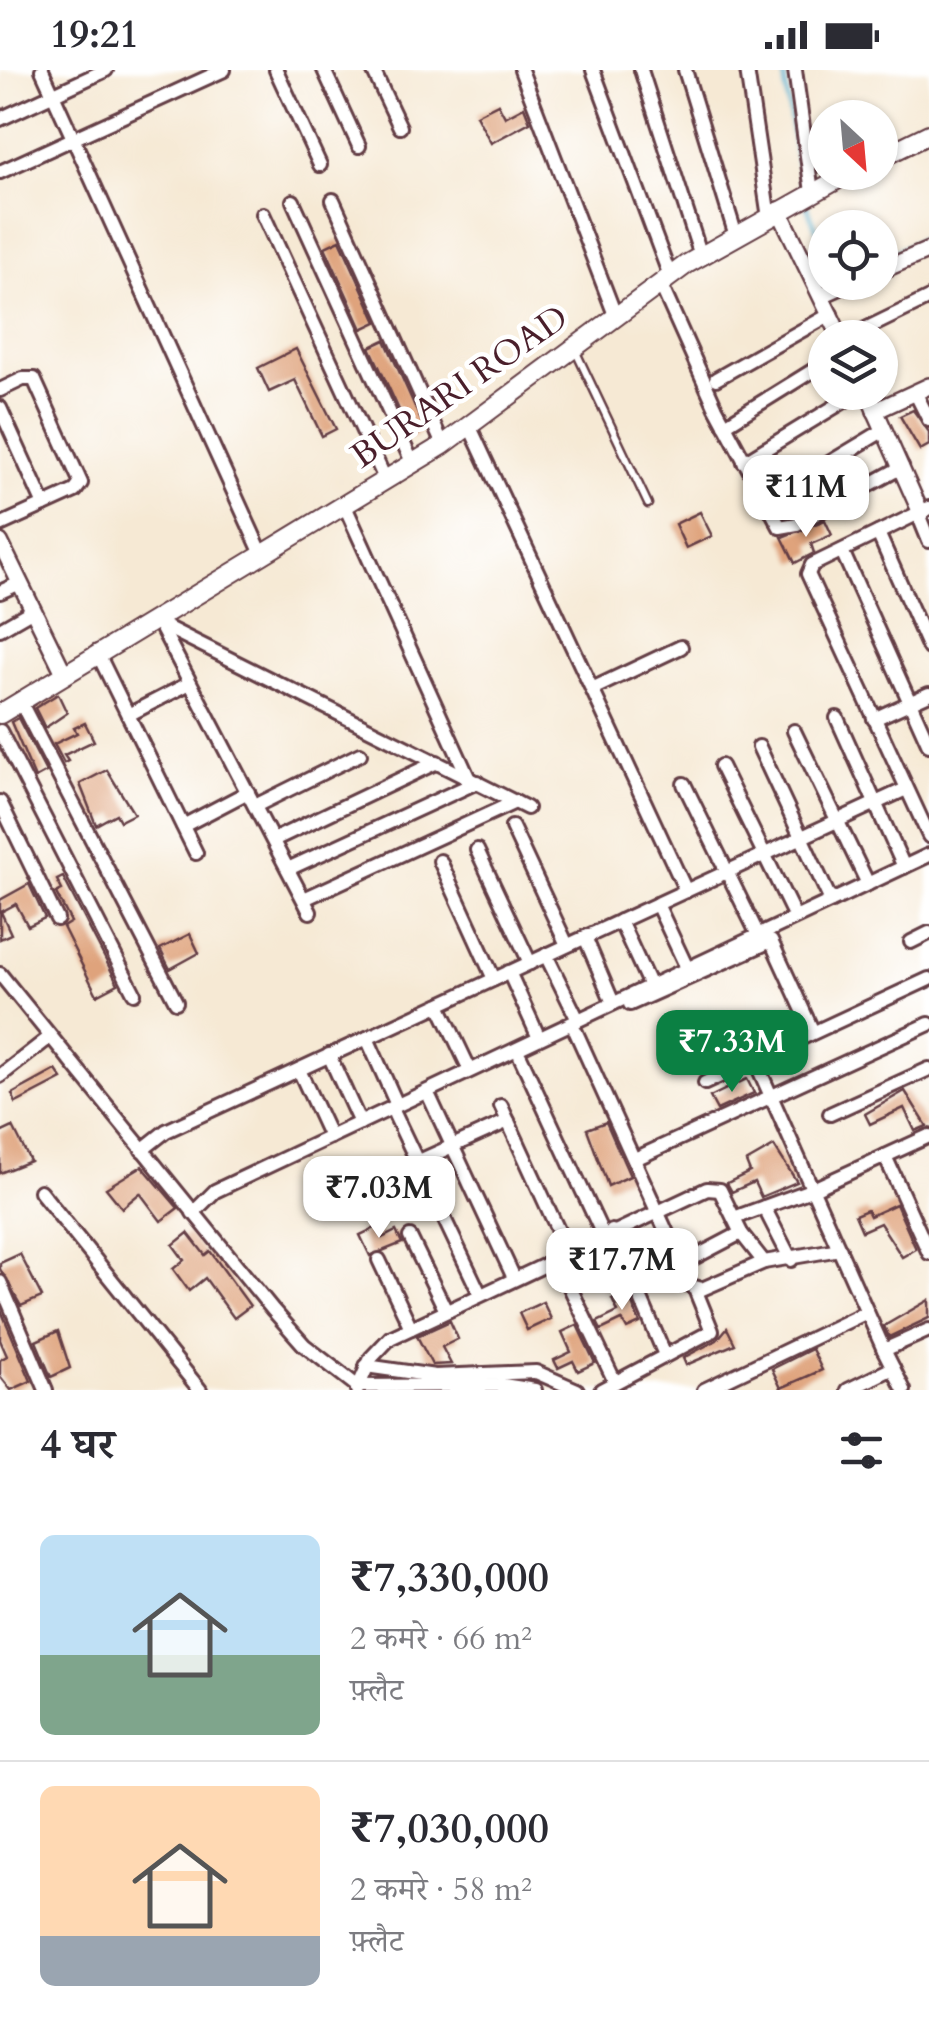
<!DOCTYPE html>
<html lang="hi">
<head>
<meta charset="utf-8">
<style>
	body { margin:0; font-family:Cardo,"Noto Serif Devanagari",serif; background:#f7f7f7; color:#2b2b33; height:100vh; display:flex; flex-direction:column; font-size:38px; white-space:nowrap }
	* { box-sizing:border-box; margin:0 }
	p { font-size:32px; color:#7c7c81 }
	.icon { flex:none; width:55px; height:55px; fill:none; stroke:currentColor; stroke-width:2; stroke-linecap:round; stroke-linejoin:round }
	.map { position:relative; height:1320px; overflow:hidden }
	.details { display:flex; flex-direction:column; background:#fff; flex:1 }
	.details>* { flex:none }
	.needle { width:65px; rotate:154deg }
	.buttons { position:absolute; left:808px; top:30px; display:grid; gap:20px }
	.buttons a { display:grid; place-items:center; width:90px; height:90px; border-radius:50%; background:#fff; box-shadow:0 2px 8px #0004; font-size:50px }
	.price { position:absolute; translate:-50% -85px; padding:0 22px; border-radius:20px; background:#fff; color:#222; font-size:32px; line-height:65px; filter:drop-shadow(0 2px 5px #0008) }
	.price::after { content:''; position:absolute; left:50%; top:60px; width:30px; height:22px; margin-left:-15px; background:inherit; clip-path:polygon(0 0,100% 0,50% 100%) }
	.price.selected { background:#0b8043; color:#fff }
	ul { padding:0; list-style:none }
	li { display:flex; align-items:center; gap:30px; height:250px; padding:0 40px }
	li+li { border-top:2px solid #e1e1e2 }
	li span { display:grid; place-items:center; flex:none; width:280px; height:200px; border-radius:15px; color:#555 }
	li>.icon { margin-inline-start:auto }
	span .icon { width:120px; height:120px; fill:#fffc; stroke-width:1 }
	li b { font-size:42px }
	h2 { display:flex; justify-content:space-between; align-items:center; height:120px; padding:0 40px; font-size:42px }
	.status { display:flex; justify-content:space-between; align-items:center; height:70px; padding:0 50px; background:#fff; direction:ltr }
	.status svg { height:28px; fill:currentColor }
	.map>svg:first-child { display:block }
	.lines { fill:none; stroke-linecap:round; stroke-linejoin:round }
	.stream { stroke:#54b4d2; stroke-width:4 }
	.building { fill:#dfa37b }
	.service-casing { stroke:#643d44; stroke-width:11 }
	.minor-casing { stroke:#643d44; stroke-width:18 }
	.tertiary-casing { stroke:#643d44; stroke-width:20 }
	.secondary-casing { stroke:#643d44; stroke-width:22 }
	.service { stroke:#fff; stroke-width:6 }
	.minor { stroke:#fff; stroke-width:12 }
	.tertiary { stroke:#fff; stroke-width:15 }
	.secondary { stroke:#fff; stroke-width:18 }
	.labels { text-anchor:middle; stroke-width:9; stroke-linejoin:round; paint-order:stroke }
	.street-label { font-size:35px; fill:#4a1f2b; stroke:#fff }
</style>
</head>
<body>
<div class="status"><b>19:21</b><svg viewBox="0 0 49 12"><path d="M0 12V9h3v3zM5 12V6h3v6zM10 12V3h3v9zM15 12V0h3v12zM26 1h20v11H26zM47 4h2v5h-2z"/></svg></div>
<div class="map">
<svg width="929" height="1320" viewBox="0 0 929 1320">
	<rect width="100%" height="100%" fill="#fff"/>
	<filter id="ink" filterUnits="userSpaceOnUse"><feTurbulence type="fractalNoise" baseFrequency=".01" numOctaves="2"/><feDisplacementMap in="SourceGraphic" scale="20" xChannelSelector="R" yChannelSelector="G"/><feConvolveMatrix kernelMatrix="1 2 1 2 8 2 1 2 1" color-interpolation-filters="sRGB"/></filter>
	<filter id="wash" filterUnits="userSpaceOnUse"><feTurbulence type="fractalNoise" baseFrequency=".0048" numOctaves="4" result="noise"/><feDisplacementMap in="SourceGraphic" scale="40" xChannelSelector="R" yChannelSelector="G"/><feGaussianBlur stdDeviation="2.25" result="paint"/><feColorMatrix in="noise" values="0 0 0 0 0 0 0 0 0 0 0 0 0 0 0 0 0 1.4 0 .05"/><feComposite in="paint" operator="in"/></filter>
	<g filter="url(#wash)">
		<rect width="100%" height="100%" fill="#f6e9d4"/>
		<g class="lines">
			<!-- stream -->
			<g class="stream">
				<polyline points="783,0 802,123"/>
				<polyline points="805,132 825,179"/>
				<polyline points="880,189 929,165"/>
			</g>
		</g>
		<g id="blocks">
			<!-- building -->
			<g class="building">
				<polygon points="498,34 505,47 524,37 530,52 491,73 476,45"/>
				<polygon points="340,170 377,252 362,259 325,177"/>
				<polygon points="385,270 425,359 412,368 370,277"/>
				<polygon points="296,279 336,359 322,366 295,310 269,322 258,298"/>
				<polygon points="913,340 929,362 929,375 920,380 900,346"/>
				<polygon points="700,442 712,466 686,478 675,454"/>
				<polygon points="825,450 832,465 811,474 814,483 795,493 782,467"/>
				<polygon points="58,624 67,643 45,658 35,638"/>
				<polygon points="18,648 46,702 35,708 11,652"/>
				<polygon points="85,653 94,671 64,685 68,691 64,693 54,674 77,663 74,658"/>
				<polygon points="107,700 134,744 120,751 116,744 96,755 80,714"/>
				<polygon points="63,807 118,914 97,925 63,857 71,852 56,823 62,820 57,810"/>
				<polygon points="29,814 45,848 28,856 16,834 1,842 11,864 0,869 0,830"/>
				<polygon points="190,864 199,883 170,899 160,879"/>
				<polygon points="56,1000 62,1009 16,1033 12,1024"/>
				<polygon points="747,1009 754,1023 717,1040 710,1027"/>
				<polygon points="905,1021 927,1056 915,1061 904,1038 870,1054 865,1044"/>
				<polygon points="606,1052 630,1106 608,1116 587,1059"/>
				<polygon points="13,1057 30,1091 0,1103 0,1063"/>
				<polygon points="774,1076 797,1112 761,1127 754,1112 732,1122 727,1113 750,1102 746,1092"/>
				<polygon points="142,1096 178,1138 161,1151 140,1123 122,1138 106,1118"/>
				<polygon points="896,1134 916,1179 902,1187 880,1153 862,1161 855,1145 867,1140 870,1146"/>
				<polygon points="377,1157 382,1168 396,1161 402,1173 370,1186 360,1165"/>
				<polygon points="188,1163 205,1185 210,1181 250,1236 234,1248 205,1208 189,1221 173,1199 184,1190 173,1175"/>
				<polygon points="20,1184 42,1227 21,1236 0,1199 0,1193"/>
				<polygon points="627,1221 640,1253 627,1259 622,1250 601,1260 597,1252 618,1242 612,1229"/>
				<polygon points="929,1230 929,1248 889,1267 884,1256"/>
				<polygon points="543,1232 551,1249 527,1260 519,1243"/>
				<polygon points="0,1238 31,1311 11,1320 0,1306 0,1290 7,1286 0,1270"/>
				<polygon points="450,1251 458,1269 442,1277 451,1294 432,1295 417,1266"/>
				<polygon points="577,1255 595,1293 578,1301 573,1291 558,1298 554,1290 571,1282 562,1262"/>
				<polygon points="727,1258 735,1274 686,1295 683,1288 717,1270"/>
				<polygon points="58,1261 70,1298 51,1307 36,1271"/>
				<polygon points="812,1279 822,1300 781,1318 772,1299"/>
			</g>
		</g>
	</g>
	<g filter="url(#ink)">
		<use href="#blocks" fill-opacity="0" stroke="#643d44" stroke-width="2.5"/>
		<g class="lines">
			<defs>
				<polyline id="service" points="576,282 648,434"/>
				<g id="minor">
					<polyline points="42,0 261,482"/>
					<polyline points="276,0 320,95"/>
					<polyline points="324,0 359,76"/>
					<polyline points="373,0 400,57"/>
					<polyline points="521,0 615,245"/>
					<polyline points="593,0 670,206"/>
					<polyline points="641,0 701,186"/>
					<polyline points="685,0 736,166"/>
					<polyline points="747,0 769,148"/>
					<polyline points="795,0 812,122"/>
					<polyline points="0,49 106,0"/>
					<polyline points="0,102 224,0"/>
					<polyline points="333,130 443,375"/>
					<polyline points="293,131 413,394"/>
					<polyline points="263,144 386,411"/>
					<polyline points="660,213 716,338 780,457 797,454 902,397"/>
					<polyline points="847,268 929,228"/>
					<polyline points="716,309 831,244"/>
					<polyline points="0,320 23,309 34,309 81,413 75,421 0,455"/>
					<polyline points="915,322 929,350"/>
					<polyline points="0,338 44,435"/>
					<polyline points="469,355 686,821"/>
					<polyline points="725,355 825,293"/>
					<polyline points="744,392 859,322"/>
					<polyline points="766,431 884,360"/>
					<polyline points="344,434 468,707"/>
					<polyline points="929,438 812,495 808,504 929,766"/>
					<polyline points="918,444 929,471"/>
					<polyline points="878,463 929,578"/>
					<polyline points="842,481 929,675"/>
					<polyline points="0,522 20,513"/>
					<polyline points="159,553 310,842"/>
					<polyline points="160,554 527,738"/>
					<polyline points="0,559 33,540"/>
					<polyline points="97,582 196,783"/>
					<polyline points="592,619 681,577"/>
					<polyline points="20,631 176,932"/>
					<polyline points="128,645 190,613"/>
					<polyline points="837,648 904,797"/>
					<polyline points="874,649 929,624"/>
					<polyline points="0,661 134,923"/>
					<polyline points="794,661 868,814"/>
					<polyline points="759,677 831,831"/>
					<polyline points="721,696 795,847"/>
					<polyline points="684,714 758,865"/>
					<polyline points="0,732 57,849"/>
					<polyline points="255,736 360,684"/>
					<polyline points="183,756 248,722"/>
					<polyline points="512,757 567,875"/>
					<polyline points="273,770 437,692"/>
					<polyline points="477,780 530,893"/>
					<polyline points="440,791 494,909"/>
					<polyline points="288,799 477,712"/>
					<polyline points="304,829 515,732"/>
					<polyline points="657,834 687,898"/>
					<polyline points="620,851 650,916"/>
					<polyline points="585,867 613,933"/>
					<polyline points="911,872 929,863"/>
					<polyline points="546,885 578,950"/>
					<polyline points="509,902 539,968"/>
					<polyline points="0,904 273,1240 304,1275 357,1316 503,1315 535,1320"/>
					<polyline points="630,934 771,871 813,962"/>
					<polyline points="439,935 470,1000"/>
					<polyline points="575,960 691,1216 702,1219 764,1192"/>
					<polyline points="367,968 397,1035"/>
					<polyline points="329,985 360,1053"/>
					<polyline points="520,986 603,1165"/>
					<polyline points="754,988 884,1280"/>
					<polyline points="299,1000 330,1067"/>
					<polyline points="0,1006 50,967"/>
					<polyline points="705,1013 929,909"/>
					<polyline points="430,1028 514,1208"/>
					<polyline points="501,1036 568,1182"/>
					<polyline points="830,1044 929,999"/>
					<polyline points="395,1045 480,1224"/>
					<polyline points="142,1080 166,1061 906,719"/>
					<polyline points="885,1086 929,1183"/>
					<polyline points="637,1088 929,954"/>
					<polyline points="417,1092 508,1051"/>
					<polyline points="40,1121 200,1320"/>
					<polyline points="764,1137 791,1190"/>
					<polyline points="193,1143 215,1121 929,785"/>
					<polyline points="734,1148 811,1120 929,1066"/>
					<polyline points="612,1161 665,1285"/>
					<polyline points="410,1167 446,1241"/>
					<polyline points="556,1188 615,1312"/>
					<polyline points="379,1190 411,1258"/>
					<polyline points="682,1194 741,1163"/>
					<polyline points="0,1212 46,1320"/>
					<polyline points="366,1296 435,1306 536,1302 577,1320"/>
					<polyline points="357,1320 371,1288 390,1268 707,1119 720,1120 741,1163 764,1192 840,1179"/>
					<polyline points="601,1320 712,1261 695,1219"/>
					<polyline points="704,1320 867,1242"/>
					<polyline points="848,1320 893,1298"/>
					<polyline points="904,1320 884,1280 929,1260"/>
				</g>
				<g id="tertiary">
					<polyline points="779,140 841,268"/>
					<polyline points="880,201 929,180"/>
					<polyline points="822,225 851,212"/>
					<polyline points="867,322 921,443"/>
					<polyline points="875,341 929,316"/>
					<polyline points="0,472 64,603"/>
				</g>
				<g id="secondary">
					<polyline points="880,88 929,64"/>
					<polyline points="0,644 443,375 687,194 851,102"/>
				</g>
			</defs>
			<!-- service casing -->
			<use href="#service" class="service-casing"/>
			<!-- minor casing -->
			<use href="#minor" class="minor-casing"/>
			<!-- tertiary casing -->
			<use href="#tertiary" class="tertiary-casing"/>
			<!-- secondary casing -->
			<use href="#secondary" class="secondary-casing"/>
			<!-- service -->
			<use href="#service" class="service"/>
			<!-- minor -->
			<use href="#minor" class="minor"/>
			<!-- tertiary -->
			<use href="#tertiary" class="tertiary"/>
			<!-- secondary -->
			<use href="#secondary" class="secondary"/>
		</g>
	</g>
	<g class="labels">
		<!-- street labels -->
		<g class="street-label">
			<text transform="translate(459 316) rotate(-35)" y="12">BURARI ROAD</text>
		</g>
	</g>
</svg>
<div class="buttons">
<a><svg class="needle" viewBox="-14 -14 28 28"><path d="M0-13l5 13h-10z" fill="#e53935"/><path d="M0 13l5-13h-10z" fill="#7c7c81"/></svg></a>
<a><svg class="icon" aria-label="locate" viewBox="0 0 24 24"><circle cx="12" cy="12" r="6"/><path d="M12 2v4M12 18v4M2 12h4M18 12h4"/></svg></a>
<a><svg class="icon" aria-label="layers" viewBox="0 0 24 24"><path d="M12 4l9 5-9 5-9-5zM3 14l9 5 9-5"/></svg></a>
</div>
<b class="price" style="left:806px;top:470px">₹11M</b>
<b class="price selected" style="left:732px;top:1025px">₹7.33M</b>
<b class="price" style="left:379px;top:1171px">₹7.03M</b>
<b class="price" style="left:622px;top:1243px">₹17.7M</b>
</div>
<section class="details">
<h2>4 घर<svg class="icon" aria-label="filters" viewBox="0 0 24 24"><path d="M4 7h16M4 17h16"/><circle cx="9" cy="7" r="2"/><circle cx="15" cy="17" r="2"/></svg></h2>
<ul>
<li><span style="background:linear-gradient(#bfe0f5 60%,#7fa58c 0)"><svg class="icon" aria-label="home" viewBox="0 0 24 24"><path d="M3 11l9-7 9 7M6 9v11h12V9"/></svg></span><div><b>₹7,330,000</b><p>2 कमरे · 66 m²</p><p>फ़्लैट</p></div></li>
<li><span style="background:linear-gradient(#ffd9b3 75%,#9aa5b1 0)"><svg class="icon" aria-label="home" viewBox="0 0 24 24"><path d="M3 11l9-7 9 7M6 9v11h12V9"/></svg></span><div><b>₹7,030,000</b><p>2 कमरे · 58 m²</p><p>फ़्लैट</p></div></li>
</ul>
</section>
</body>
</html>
